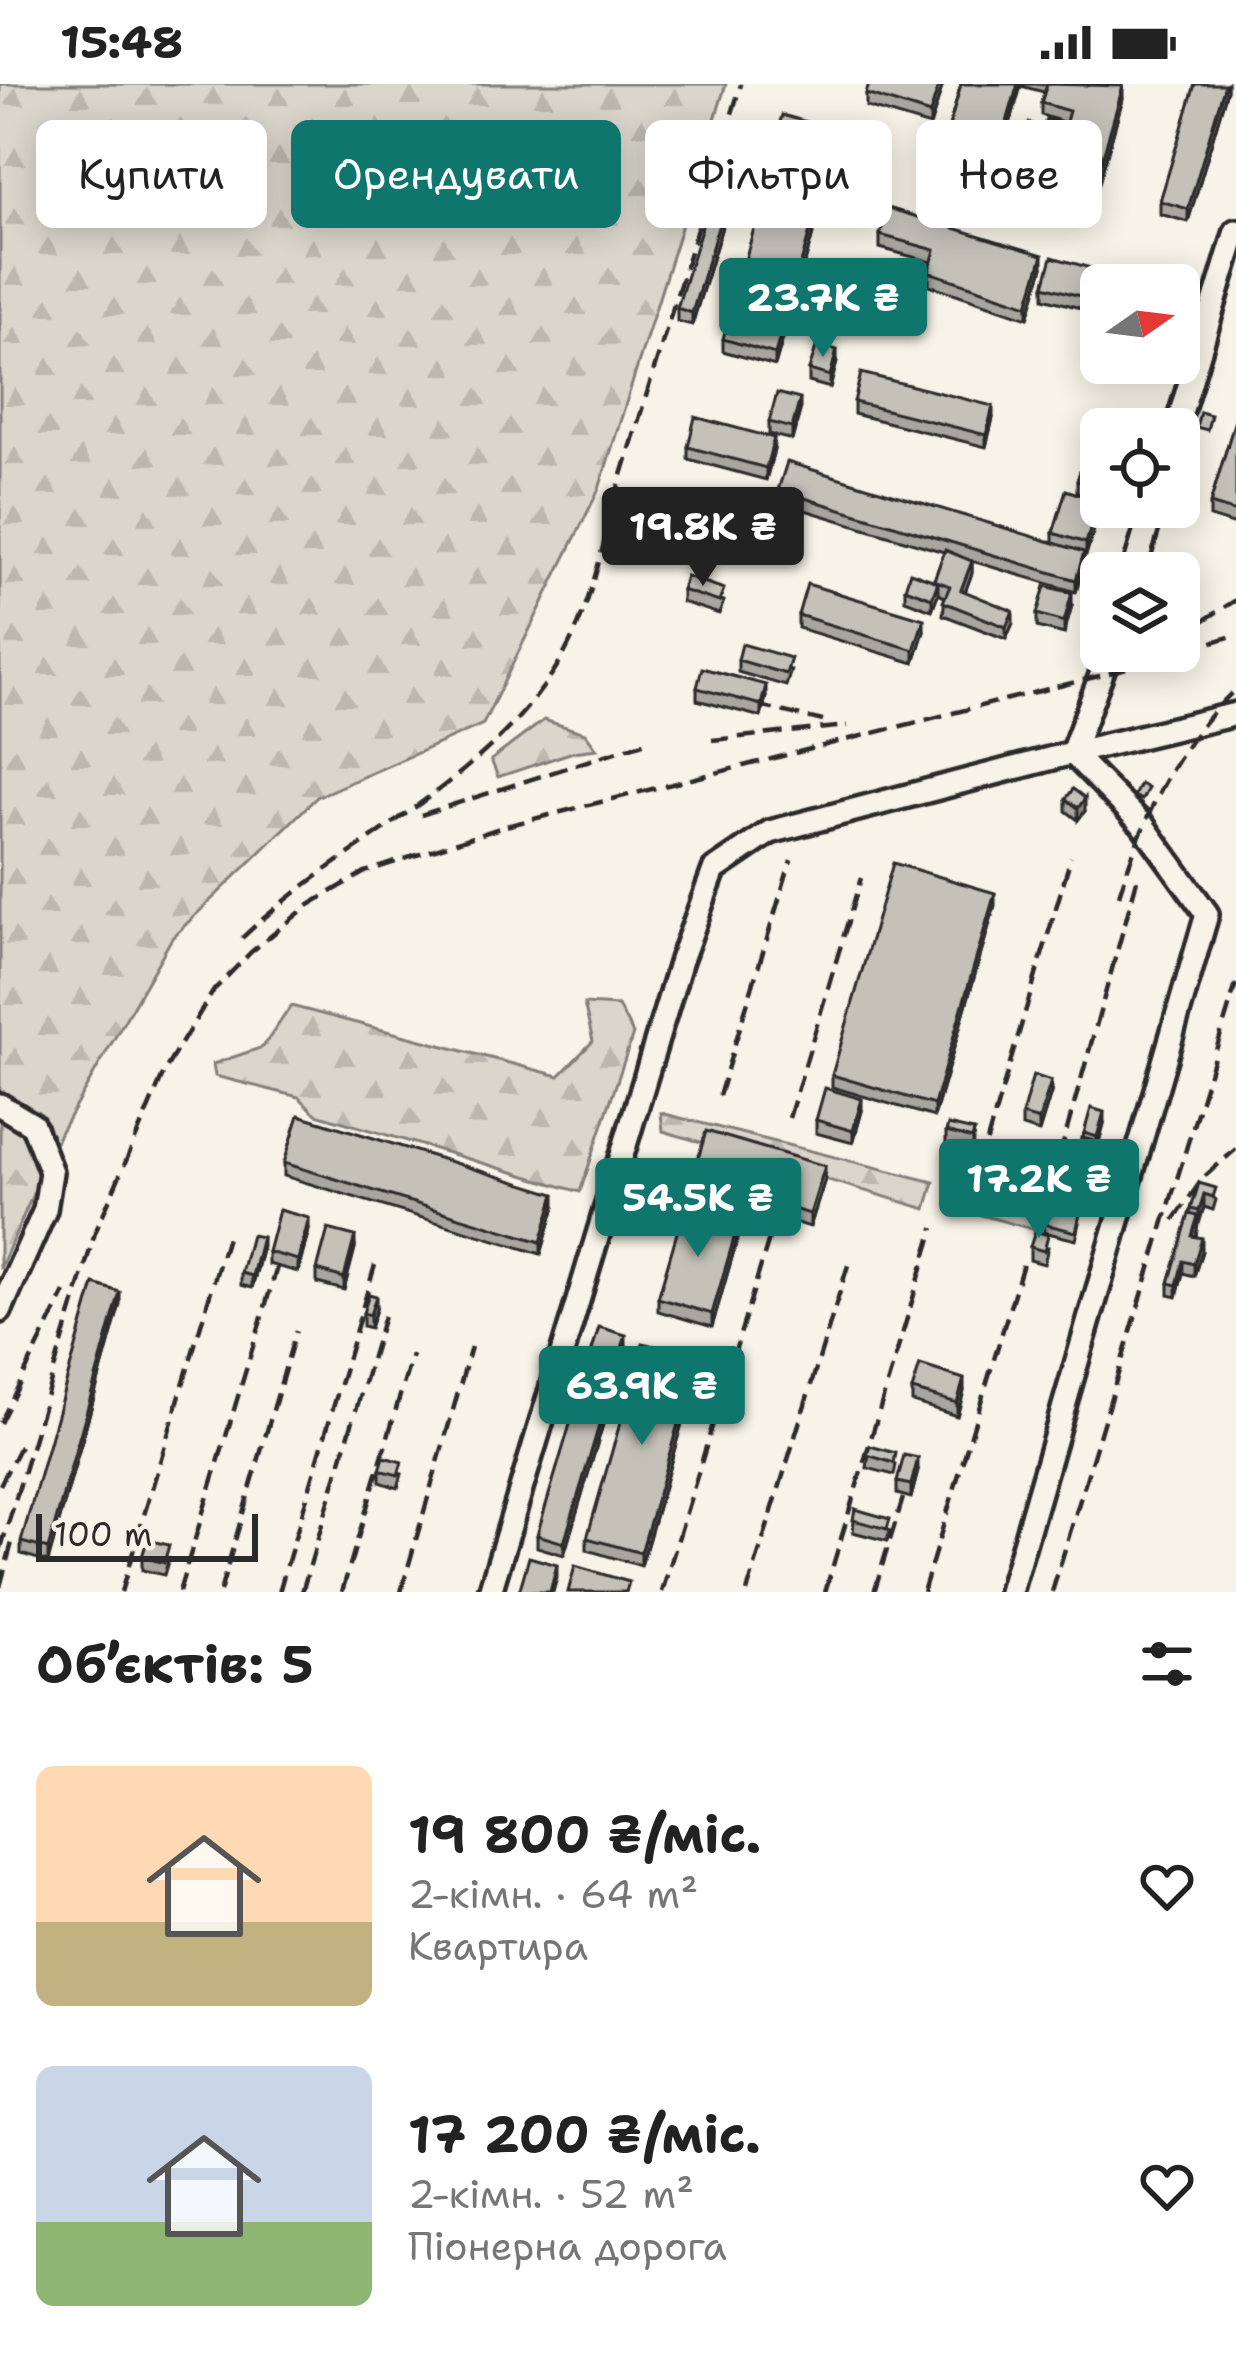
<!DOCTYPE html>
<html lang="uk">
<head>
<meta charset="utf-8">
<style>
	body { margin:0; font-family:"Shantell Sans",sans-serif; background:#f2f2f2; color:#222; height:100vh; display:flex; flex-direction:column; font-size:45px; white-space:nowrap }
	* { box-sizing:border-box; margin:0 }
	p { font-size:39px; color:#767676 }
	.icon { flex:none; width:66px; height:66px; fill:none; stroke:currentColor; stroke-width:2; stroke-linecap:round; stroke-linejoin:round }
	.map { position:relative; height:1508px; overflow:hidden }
	.side { display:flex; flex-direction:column; background:#fff; flex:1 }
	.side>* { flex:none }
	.hud { position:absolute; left:36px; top:36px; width:1164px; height:108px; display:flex; gap:24px }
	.needle { width:78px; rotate:76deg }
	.controls { position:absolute; left:1080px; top:180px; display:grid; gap:24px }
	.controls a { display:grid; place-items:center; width:120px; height:120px; border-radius:18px; background:#fff; box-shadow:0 6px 30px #0003; font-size:60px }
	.scale { position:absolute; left:36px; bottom:30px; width:222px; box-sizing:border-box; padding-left:12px; border:6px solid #2b2b2b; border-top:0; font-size:33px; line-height:42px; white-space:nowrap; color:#2b2b2b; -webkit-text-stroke:9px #f7f3e8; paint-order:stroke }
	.price { position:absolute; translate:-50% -102px; padding:0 27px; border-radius:12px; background:#0f766e; color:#fff; font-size:39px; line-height:78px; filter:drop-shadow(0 3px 6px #0008) }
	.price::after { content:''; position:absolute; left:50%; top:72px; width:36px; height:27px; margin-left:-18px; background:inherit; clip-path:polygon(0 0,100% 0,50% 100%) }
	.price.on { background:#222; color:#fff }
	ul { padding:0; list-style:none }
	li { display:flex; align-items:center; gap:36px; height:300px; padding:0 36px }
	li span { display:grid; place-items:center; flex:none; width:336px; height:240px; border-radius:18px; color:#555 }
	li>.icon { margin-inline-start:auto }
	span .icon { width:144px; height:144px; fill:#fffc; stroke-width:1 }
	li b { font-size:51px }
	h2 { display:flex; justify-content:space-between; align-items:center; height:144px; padding:0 36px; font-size:51px }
	.chip { padding:0 42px; border-radius:18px; background:#fff; box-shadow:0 6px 30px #0003; font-size:42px; line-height:108px }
	.chip.on { background:#0f766e; color:#fff }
	.status { display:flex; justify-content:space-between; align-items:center; height:84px; padding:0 60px; background:#fff; direction:ltr }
	.status svg { height:33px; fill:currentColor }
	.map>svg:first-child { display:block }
	.forest { fill:url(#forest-firs); stroke:#82807c; stroke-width:3 }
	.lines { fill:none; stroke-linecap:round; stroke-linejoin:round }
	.minor-casing { stroke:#2b2b2b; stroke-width:30 }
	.minor { stroke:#f7f3e8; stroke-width:21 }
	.rail { stroke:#2b2b2b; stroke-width:4.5; stroke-dasharray:18 9; stroke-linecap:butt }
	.wall { fill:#a9a69f; stroke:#2b2b2b; stroke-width:3 }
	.shaded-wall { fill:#898782; stroke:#2b2b2b; stroke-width:3 }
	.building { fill:#c4c1b9; stroke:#2b2b2b; stroke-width:3 }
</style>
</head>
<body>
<div class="status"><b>15:48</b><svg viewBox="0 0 49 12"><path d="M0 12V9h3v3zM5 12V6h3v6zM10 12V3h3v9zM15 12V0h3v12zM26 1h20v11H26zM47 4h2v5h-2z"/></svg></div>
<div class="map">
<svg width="1236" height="1508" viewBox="0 0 1236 1508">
	<defs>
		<pattern id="forest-firs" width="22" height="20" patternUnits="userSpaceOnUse" patternTransform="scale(3)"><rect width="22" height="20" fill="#dad6cc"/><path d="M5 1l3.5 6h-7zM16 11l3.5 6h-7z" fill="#bbb8af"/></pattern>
	</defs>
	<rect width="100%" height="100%" fill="#f7f3e8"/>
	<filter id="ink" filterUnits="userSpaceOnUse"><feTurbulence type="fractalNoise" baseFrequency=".00833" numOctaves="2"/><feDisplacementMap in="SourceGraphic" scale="24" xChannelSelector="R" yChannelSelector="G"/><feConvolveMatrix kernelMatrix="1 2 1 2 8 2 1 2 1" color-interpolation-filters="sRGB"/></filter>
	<g filter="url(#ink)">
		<!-- forest -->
		<g class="forest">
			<polygon points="0,0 726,0 599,405 483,640 317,713 172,854 60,1049 0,1185"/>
			<polygon points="544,636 585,649 597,665 573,668 498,693 491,676"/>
			<polygon points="584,920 618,922 633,950 580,1108 316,1030 299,1013 215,992 213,980 263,963 291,922 559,992 593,957"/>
			<polygon points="661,1029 934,1098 926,1125 663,1047"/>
			<polygon points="959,1105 1037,1125 1032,1145 963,1126"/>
		</g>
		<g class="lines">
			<defs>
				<g id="minor">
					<polyline points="1176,345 1236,147"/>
					<polyline points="1133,489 1153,423"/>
					<polyline points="1072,669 1236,630"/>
					<polyline points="0,1021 33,1041 51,1088 45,1126 0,1227"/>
					<polyline points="490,1508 681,876 714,786 770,748 1072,669 1110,567"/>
					<polyline points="1010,1508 1207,830 1142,740 1072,669"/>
				</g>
			</defs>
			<!-- minor casing -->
			<use href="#minor" class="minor-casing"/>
			<!-- minor -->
			<use href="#minor" class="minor"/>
			<!-- rail -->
			<g class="rail">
				<polyline points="1179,552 1236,516"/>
				<polyline points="730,615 823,637"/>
				<polyline points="712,656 847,642"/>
				<polyline points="421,731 646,658"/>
				<path d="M1119,811c24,-77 57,-151 117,-206"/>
				<path d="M242,854c101,-97 242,-151 317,-275 30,-50 42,-109 56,-165l126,-414"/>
				<polyline points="719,1012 791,776"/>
				<polyline points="789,1034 861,794"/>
				<polyline points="979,1084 1071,773"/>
				<polyline points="1052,1099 1137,796"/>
				<polyline points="1174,1136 1203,1094 1236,1065"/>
				<polyline points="0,1339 65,1208"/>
				<polyline points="0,1401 20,1362"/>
				<polyline points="0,1467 95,1149 166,984 214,906 251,868 309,821 365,788 506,742 1103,591 1236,551"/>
				<polyline points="0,1503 14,1451"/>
				<polyline points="121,1508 228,1150"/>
				<polyline points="179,1508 277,1183"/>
				<polyline points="220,1508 296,1247"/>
				<polyline points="279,1508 375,1181"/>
				<polyline points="302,1508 384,1232"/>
				<polyline points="342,1508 412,1271"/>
				<polyline points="401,1508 471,1263"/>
				<polyline points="662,1508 769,1155"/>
				<polyline points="747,1508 849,1178"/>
				<polyline points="825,1508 934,1144"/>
				<polyline points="874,1508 903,1414"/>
				<polyline points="923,1508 1023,1180"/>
				<polyline points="1052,1508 1236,900"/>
			</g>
		</g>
		<!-- wall -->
		<g class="wall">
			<polygon points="869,0 943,0 930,42 866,23 866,10"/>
			<polygon points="961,0 1118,0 1123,14 1095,113 1053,101 1053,88 1058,73 1026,63 1026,51 1043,44 1065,41 1066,39 1041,31 1041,19 1044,8 1021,2 996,89 944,74 944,61"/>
			<polygon points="1227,0 1227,6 1188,138 1160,130 1160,117"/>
			<polygon points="774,60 874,70 866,99 774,73"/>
			<polygon points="735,100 692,241 677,237 677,224"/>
			<polygon points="813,150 775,282 723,267 723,255"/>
			<polygon points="880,151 1043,183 1028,234 929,201 929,188 932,178 880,164"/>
			<polygon points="1101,200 1094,228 1044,214 1044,202"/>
			<polygon points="837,278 830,304 809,298 809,286"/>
			<polygon points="854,318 993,334 986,363 854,330"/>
			<polygon points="800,327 792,356 769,350 769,338"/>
			<polygon points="1098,331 1123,339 1123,345 1101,345 1101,417 1077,409 1077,397"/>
			<polygon points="1236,333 1236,441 1210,433 1210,420"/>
			<polygon points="688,363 774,366 766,396 688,375"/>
			<polygon points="778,406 1053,458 1053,449 1099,429 1086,471 1084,471 1084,480 1076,508 972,477 972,489 965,508 1013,539 1006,555 943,531 945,513 938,510 932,526 905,516 905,504 934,496 944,468 778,418"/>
			<polygon points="712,427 702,455 687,451 687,438"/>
			<polygon points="682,506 724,517 719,530 682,518"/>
			<polygon points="1072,521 1064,550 1037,543 1037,530"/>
			<polygon points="798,531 924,547 914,579 798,544"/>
			<polygon points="738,576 791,586 786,602 738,588"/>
			<polygon points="697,604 766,613 761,633 697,616"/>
			<polygon points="1066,715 1085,727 1078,736 1066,727"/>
			<polygon points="995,821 934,1033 832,1003 832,991"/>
			<polygon points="1051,1009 1039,1048 1022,1043 1022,1031"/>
			<polygon points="862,1027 853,1059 816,1049 816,1036"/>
			<polygon points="1104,1040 1097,1065 1094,1064 1079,1122 1070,1119 1070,1107 1084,1049"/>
			<polygon points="974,1047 972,1067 946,1061 946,1048"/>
			<polygon points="284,1079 555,1122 541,1170 284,1092"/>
			<polygon points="825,1095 810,1143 692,1108 692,1096"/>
			<polygon points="1199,1099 1216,1116 1213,1126 1204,1123 1198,1140 1196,1153 1202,1167 1194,1192 1183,1189 1177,1213 1169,1211 1169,1199"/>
			<polygon points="1080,1139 1076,1156 1044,1148 1044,1140"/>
			<polygon points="309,1146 298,1188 268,1180 268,1168"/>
			<polygon points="739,1149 712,1243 658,1227 658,1214"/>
			<polygon points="1030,1163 1048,1163 1044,1180 1030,1176"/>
			<polygon points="355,1164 344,1206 317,1199 317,1186"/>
			<polygon points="262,1166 252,1204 241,1201 241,1189"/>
			<polygon points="120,1220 48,1478 21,1470 21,1458"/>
			<polygon points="376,1225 370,1244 363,1242 363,1229"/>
			<polygon points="626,1263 564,1471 537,1463 537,1451"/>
			<polygon points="697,1287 641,1482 587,1466 587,1454"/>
			<polygon points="912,1306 964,1307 957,1332 912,1318"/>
			<polygon points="870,1362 896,1381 894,1391 867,1384"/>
			<polygon points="380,1386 402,1390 398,1404 380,1398"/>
			<polygon points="918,1387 911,1414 897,1410 897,1398"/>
			<polygon points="855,1425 890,1447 887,1457 853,1448"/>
			<polygon points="142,1473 169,1474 164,1491 142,1486"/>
		</g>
		<!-- shaded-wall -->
		<g class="shaded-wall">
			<polygon points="939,0 943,0 930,42 930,30"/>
			<polygon points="1018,0 1021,0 996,89 996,76"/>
			<polygon points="1225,0 1227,0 1227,6 1188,138 1188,125"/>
			<polygon points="1123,2 1123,14 1095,113 1095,100"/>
			<polygon points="874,57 874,70 866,99 866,86"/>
			<polygon points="735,87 735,100 692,241 692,229"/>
			<polygon points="813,137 813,150 775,282 775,270"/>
			<polygon points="1043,171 1043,183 1028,234 1028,221"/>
			<polygon points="1101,187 1101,200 1094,228 1094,216"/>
			<polygon points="837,266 837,278 830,304 830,292"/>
			<polygon points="800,315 800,327 792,356 792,344"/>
			<polygon points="993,322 993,334 986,363 986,351"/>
			<polygon points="774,354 774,366 766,396 766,384"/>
			<polygon points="712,415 712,427 702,455 702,443"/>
			<polygon points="1099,417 1099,429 1086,471 1086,459"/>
			<polygon points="1084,468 1084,480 1076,508 1076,496"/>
			<polygon points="972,477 972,489 961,519 961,506"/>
			<polygon points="938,498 938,510 932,526 932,514"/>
			<polygon points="1072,509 1072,521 1064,550 1064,538"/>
			<polygon points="1013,527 1013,539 1006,555 1006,543"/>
			<polygon points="924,535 924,547 914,579 914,566"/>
			<polygon points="766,601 766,613 761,633 761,621"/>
			<polygon points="1085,714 1085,727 1078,736 1078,724"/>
			<polygon points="995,809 995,821 934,1033 934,1021"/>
			<polygon points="1051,997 1051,1009 1039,1048 1039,1036"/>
			<polygon points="862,1015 862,1027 853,1059 853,1047"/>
			<polygon points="1104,1028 1104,1040 1097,1065 1097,1053"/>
			<polygon points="1094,1057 1094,1069 1079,1122 1079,1109"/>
			<polygon points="825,1082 825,1095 810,1143 810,1130"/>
			<polygon points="555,1110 555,1122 541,1170 541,1158"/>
			<polygon points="1204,1110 1204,1123 1199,1140 1199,1127"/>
			<polygon points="309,1134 309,1146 298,1188 298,1176"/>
			<polygon points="739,1137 739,1149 712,1243 712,1230"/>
			<polygon points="355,1152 355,1164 344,1206 344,1194"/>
			<polygon points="262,1153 262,1166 252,1204 252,1192"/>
			<polygon points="1202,1154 1202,1167 1194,1192 1194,1180"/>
			<polygon points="1183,1177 1183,1189 1177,1213 1177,1201"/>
			<polygon points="120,1208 120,1220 48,1478 48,1465"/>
			<polygon points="376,1212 376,1225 370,1244 370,1231"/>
			<polygon points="626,1251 626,1263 564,1471 564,1459"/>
			<polygon points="697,1274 697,1287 641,1482 641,1469"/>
			<polygon points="964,1295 964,1307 957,1332 957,1319"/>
			<polygon points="918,1374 918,1387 911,1414 911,1401"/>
			<polygon points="557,1481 557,1494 553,1508 550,1508"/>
		</g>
		<!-- building -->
		<g class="building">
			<polygon points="869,0 939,0 930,30 866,10"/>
			<polygon points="961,0 1018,0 996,76 944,61"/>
			<polygon points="1047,0 1123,2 1095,100 1053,88 1061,61 1026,51 1029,39 1043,44 1046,35 1065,41 1069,27 1041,19"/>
			<polygon points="1195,0 1225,0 1188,125 1160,117"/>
			<polygon points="782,31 874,57 866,86 774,60"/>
			<polygon points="720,83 735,87 692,229 677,224"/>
			<polygon points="760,123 813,137 775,270 723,255"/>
			<polygon points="888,124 1043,171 1028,221 929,188 935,166 880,151"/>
			<polygon points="1052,173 1101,187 1094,216 1044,202"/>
			<polygon points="817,260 837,266 830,292 809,286"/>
			<polygon points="861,289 993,322 986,351 854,318"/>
			<polygon points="777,309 800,315 792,344 769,338"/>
			<polygon points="1200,328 1211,331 1207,346 1196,343"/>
			<polygon points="1098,331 1123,339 1121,345 1101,345 1101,404 1077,397"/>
			<polygon points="695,333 774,354 766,384 688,363"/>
			<polygon points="1236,333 1236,428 1210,420"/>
			<polygon points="787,378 1084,468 1076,496 778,406"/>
			<polygon points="1066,406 1099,417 1086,459 1053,449"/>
			<polygon points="696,410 712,415 702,443 687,438"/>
			<polygon points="945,466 972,477 961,506 1013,527 1006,543 943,518 950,502 934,496"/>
			<polygon points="910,488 938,498 932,514 905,504"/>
			<polygon points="686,492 724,505 719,518 682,506"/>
			<polygon points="807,500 924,535 914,566 798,531"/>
			<polygon points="1045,502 1072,509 1064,538 1037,530"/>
			<polygon points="742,560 791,574 786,590 738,576"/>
			<polygon points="702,584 766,601 761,621 697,604"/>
			<polygon points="1140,700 1148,704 1142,716 1134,712"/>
			<polygon points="1073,705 1085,714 1078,724 1066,715"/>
			<polygon points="893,779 995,809 934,1021 832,991"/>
			<polygon points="1033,991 1051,997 1039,1036 1022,1031"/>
			<polygon points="825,1004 862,1015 853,1047 816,1036"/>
			<polygon points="1091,1024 1104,1028 1097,1053 1084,1049"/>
			<polygon points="299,1031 555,1110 541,1158 284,1079"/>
			<polygon points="948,1041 974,1047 972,1055 946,1048"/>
			<polygon points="706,1047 825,1082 810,1130 692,1096"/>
			<polygon points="1082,1054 1094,1057 1079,1109 1070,1107"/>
			<polygon points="1199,1099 1216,1104 1213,1113 1204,1110 1199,1127 1191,1125"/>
			<polygon points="685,1121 739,1137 712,1230 658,1214"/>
			<polygon points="1049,1123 1080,1130 1076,1148 1044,1140"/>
			<polygon points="279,1126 309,1134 298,1176 268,1168"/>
			<polygon points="1189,1130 1198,1132 1192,1152 1202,1154 1194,1180 1183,1177 1177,1201 1169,1199"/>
			<polygon points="328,1145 355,1152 344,1194 317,1186"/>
			<polygon points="1035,1147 1048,1151 1044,1167 1030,1163"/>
			<polygon points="251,1151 262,1153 252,1192 241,1189"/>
			<polygon points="94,1200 120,1208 48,1465 21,1458"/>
			<polygon points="369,1210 376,1212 370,1231 363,1229"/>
			<polygon points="599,1243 626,1251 564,1459 537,1451"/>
			<polygon points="643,1259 697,1274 641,1469 587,1454"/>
			<polygon points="920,1281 964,1295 957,1319 912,1306"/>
			<polygon points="870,1362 896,1369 894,1379 867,1371"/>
			<polygon points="904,1371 918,1374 911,1401 897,1398"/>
			<polygon points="384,1373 402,1378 398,1391 380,1386"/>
			<polygon points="855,1425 890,1435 887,1445 853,1436"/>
			<polygon points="147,1456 169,1461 164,1479 142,1473"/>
			<polygon points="529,1473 557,1481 550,1508 519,1508"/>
			<polygon points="575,1482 629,1498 626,1508 568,1508"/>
		</g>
	</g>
</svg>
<div class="controls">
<a><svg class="needle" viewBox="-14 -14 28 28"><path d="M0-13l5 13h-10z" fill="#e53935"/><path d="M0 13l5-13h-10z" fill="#767676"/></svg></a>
<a><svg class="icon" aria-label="locate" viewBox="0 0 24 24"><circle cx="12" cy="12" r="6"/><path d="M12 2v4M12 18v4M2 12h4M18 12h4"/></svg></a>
<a><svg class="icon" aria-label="layers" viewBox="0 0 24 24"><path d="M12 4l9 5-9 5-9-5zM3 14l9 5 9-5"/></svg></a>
</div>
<div class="scale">100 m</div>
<b class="price" style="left:823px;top:276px">23.7K ₴</b>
<b class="price on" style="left:703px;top:505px">19.8K ₴</b>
<b class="price" style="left:1039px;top:1157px">17.2K ₴</b>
<b class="price" style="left:698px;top:1176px">54.5K ₴</b>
<b class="price" style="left:642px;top:1364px">63.9K ₴</b>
<div class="hud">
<a class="chip">Купити</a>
<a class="chip on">Орендувати</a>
<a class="chip">Фільтри</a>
<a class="chip">Нове</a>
</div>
</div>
<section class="side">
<h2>Об’єктів: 5<svg class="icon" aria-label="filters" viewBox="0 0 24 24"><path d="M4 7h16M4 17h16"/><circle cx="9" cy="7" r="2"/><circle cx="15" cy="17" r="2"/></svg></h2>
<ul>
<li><span style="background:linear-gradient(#ffd9b3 65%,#c2b280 0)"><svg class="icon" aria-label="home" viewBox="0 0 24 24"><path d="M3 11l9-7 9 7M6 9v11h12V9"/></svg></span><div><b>19 800 ₴/міс.</b><p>2-кімн. · 64 m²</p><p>Квартира</p></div><svg class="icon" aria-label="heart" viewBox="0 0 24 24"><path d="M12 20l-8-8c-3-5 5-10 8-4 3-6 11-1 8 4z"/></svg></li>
<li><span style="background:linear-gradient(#c9d6e8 65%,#8fb573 0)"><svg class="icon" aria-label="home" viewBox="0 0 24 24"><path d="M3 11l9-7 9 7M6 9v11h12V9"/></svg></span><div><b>17 200 ₴/міс.</b><p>2-кімн. · 52 m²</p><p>Піонерна дорога</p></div><svg class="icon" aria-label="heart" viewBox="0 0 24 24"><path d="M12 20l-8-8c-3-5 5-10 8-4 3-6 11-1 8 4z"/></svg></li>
</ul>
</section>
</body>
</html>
